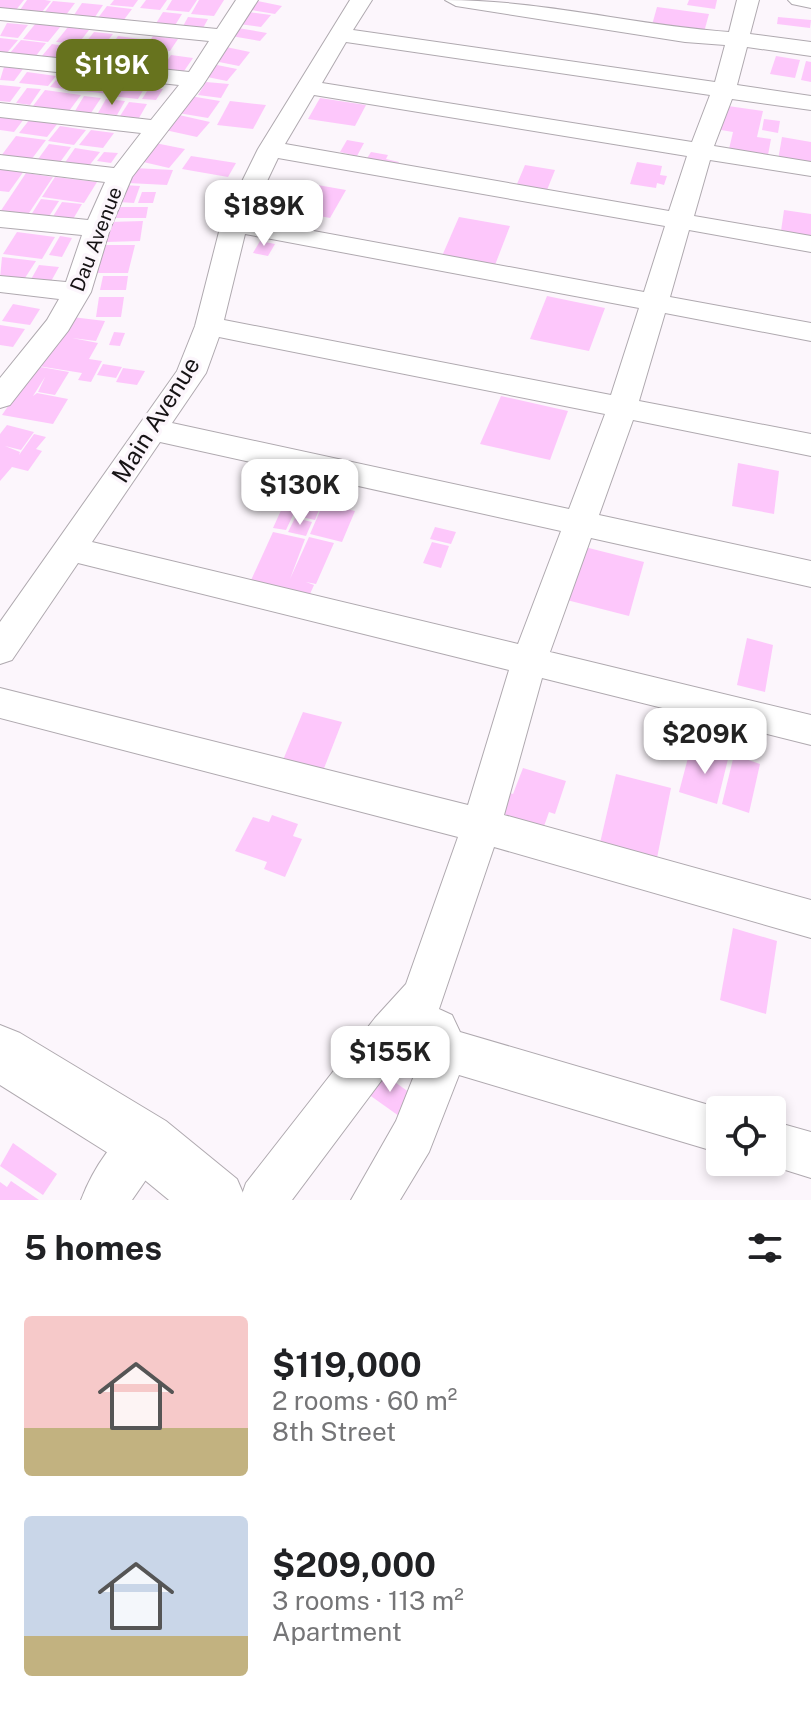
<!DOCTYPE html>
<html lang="en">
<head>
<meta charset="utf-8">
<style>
	body { margin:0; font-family:"Public Sans",sans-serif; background:#f6f6f6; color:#202124; height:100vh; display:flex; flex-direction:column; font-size:30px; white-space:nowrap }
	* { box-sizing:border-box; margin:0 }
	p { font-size:26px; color:#757577 }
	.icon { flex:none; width:44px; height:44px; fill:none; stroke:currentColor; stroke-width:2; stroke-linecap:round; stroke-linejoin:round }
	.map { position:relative; height:1200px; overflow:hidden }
	.side { display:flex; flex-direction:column; background:#fff; flex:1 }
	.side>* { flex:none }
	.buttons { position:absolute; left:706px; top:1096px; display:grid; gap:16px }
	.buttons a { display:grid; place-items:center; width:80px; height:80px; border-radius:8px; background:#fff; box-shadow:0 4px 12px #0003; font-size:40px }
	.price { position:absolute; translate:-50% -68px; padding:0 18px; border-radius:16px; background:#fff; color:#222; font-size:26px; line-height:52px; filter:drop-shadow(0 2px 4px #0008) }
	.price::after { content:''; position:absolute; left:50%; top:48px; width:24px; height:18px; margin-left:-12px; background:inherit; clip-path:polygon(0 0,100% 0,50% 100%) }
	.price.current { background:#67731e; color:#fff }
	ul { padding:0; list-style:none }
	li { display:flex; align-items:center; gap:24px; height:200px; padding:0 24px }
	li span { display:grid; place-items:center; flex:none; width:224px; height:160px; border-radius:8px; color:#555 }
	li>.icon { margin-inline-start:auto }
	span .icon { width:96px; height:96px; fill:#fffc; stroke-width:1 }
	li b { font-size:34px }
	h2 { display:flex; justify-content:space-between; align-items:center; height:96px; padding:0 24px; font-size:34px }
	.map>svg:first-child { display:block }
	.building { fill:#fdc7fb }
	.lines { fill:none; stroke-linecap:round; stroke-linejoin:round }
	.minor-casing { stroke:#afa9af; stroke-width:2 }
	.major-casing { stroke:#afa9af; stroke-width:2 }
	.minor { fill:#fff; fill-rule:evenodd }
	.major { fill:#fff; fill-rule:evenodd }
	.labels { text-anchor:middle; stroke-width:7; stroke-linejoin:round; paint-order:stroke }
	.far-street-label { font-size:20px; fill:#161315; stroke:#fcf6fc }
	.street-label { font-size:24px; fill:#161315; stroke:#fcf6fc }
</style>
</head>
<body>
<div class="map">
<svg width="811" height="1200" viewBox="0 0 811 1200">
	<rect width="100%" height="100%" fill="#fcf6fc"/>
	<!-- building -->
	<g class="building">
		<polygon points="0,0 24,0 16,10 0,8"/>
		<polygon points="27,0 45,0 51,1 42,12 20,10"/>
		<polygon points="114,0 138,0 133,7 110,5"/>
		<polygon points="146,0 167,0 160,10 140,8"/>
		<polygon points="172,0 197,0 189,12 166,10"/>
		<polygon points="199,0 224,0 214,16 191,14"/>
		<polygon points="253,0 282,6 275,14 245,9"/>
		<polygon points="689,0 717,0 715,9 687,5"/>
		<polygon points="53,1 75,3 66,15 44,13"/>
		<polygon points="82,3 103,5 95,17 74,15"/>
		<polygon points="107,6 132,9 123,21 98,18"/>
		<polygon points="657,7 709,14 704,32 652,25"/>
		<polygon points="163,12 182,14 174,27 155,25"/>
		<polygon points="248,12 271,15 261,27 239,24"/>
		<polygon points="188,17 208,19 202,30 182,28"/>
		<polygon points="778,17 811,20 810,28 777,24"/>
		<polygon points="7,23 28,25 18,38 0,36"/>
		<polygon points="36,23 61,26 48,42 23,39"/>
		<polygon points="68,27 89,30 78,44 56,42"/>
		<polygon points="238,28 267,33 260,41 231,36"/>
		<polygon points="94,32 113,34 105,44 86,42"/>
		<polygon points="118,36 140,39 134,48 112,45"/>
		<polygon points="153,36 178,39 170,51 145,48"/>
		<polygon points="0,38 18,40 6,54 0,54"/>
		<polygon points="21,40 46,43 35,57 10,53"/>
		<polygon points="52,44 73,47 63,60 41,57"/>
		<polygon points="109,47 136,50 125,68 97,65"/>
		<polygon points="226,47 250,52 239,66 214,61"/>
		<polygon points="82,50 100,52 92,63 73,60"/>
		<polygon points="147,51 168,54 156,70 136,68"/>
		<polygon points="171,55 193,58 182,74 160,71"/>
		<polygon points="776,56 800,60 795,78 770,74"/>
		<polygon points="806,61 811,62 811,82 801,80"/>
		<polygon points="212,64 237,69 227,81 202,76"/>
		<polygon points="4,67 23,69 14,81 0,80"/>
		<polygon points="27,72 56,76 48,86 19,83"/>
		<polygon points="62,73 89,76 78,91 50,87"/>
		<polygon points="93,78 117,80 109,94 84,91"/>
		<polygon points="121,79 148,82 138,99 110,96"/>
		<polygon points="206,82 229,84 221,98 198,95"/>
		<polygon points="0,85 21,87 10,102 0,101"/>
		<polygon points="27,88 41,89 30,105 16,103"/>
		<polygon points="149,88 163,89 156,100 142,99"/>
		<polygon points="45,90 81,95 69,111 33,106"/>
		<polygon points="84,96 101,98 91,113 75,111"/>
		<polygon points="190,96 220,101 208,118 178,113"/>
		<polygon points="320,98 366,105 355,126 308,119"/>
		<polygon points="106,99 125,101 117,115 98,113"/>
		<polygon points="230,101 266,105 253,129 217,125"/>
		<polygon points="129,102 147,104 139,118 120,116"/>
		<polygon points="721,105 763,111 757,137 771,139 768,155 729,149 733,132 715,129"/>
		<polygon points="179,115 210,122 197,137 165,130"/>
		<polygon points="0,116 24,119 14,132 0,130"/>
		<polygon points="30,119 58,123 47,137 19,133"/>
		<polygon points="764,119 780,121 778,133 762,130"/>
		<polygon points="60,126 86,130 74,145 48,141"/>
		<polygon points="91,130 114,133 103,148 79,145"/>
		<polygon points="16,136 46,140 31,160 1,156"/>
		<polygon points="782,137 811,142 811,165 778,160"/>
		<polygon points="347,140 364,143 357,156 340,152"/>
		<polygon points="155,143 185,149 169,168 139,161"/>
		<polygon points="49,144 71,147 58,165 36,162"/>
		<polygon points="75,148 100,152 88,167 64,164"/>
		<polygon points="104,152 118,153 111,163 97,161"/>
		<polygon points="371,152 388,155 386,159 399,162 397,165 364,163"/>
		<polygon points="191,156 236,163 228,177 182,169"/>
		<polygon points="637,162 662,166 660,175 667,176 664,185 657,183 656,188 630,184"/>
		<polygon points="525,165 555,170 545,195 524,191 526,186 517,184"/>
		<polygon points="0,168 24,171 9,192 0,191"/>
		<polygon points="134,168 173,170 167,185 128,183"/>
		<polygon points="26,173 53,177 27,216 0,212"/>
		<polygon points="55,177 97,182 84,203 42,197"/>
		<polygon points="295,181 346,190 330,218 277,208"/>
		<polygon points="123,185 140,186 134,203 118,202"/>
		<polygon points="142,192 156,192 153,203 138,203"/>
		<polygon points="41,199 59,201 48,218 31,215"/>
		<polygon points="62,202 82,204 72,221 52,218"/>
		<polygon points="111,207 148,207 146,218 108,218"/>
		<polygon points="784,210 811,214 811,236 781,231"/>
		<polygon points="459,217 510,226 495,265 442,256"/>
		<polygon points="143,221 140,241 106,242 109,222"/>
		<polygon points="17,232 55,237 42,259 3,254"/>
		<polygon points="60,236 72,238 62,257 49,255"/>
		<polygon points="260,241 275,244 268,256 253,253"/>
		<polygon points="101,245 135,245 128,273 93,273"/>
		<polygon points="2,257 36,261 23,281 0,278"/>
		<polygon points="39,265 59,267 49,285 29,283"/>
		<polygon points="103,276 128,276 126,290 100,290"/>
		<polygon points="547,296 605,308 589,351 530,339"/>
		<polygon points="99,297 124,297 121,317 96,317"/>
		<polygon points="13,304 40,309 30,325 2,321"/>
		<polygon points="72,317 105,321 96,341 72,338 98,343 89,359 102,361 91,382 78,380 82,373 38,366"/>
		<polygon points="0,325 25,329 13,347 0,345"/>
		<polygon points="114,332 125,333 120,346 109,345"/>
		<polygon points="103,364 122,367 116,378 97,375"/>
		<polygon points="35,366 69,372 55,395 38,392 45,377 33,396 37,393 68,399 53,424 2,415"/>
		<polygon points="123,368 145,371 137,385 116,382"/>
		<polygon points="501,396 568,411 550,460 480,444"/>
		<polygon points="7,425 34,432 21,450 5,446 20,452 19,455 34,434 46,437 36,449 42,451 28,471 12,467 0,481 0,434"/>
		<polygon points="738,463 779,471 774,514 732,506"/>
		<polygon points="309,481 346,489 338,506 322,502 315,520 293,515 286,530 273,528 283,506 296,509"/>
		<polygon points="323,504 355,511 342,542 310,534"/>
		<polygon points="295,518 312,522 306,536 288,532"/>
		<polygon points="435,527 456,532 451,544 430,539"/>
		<polygon points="273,532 305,539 290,579 309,537 334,543 316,584 306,582 314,585 306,603 247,589"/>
		<polygon points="432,542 449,546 441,568 423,563"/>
		<polygon points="577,545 644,562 629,616 559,598"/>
		<polygon points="747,638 773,645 765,692 737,685"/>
		<polygon points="303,712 342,722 323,771 283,760"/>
		<polygon points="710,749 729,755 717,804 679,792 689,754 707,760"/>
		<polygon points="734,755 760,764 749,813 722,804"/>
		<polygon points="523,768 566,781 555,814 549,812 542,832 497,817 507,792 513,794"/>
		<polygon points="616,774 671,788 657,858 600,843"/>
		<polygon points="272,815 298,824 293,836 302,839 285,877 264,869 267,862 235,851 253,817 269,822"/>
		<polygon points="733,928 777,941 766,1014 720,1000"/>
		<polygon points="382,1073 413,1095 399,1116 368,1094"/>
		<polygon points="13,1143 57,1174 43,1195 0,1166"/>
		<polygon points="11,1181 39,1200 0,1200 0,1182 7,1187"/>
	</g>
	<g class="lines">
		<defs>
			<g id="minor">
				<polygon points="236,0 258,0 203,85 132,177 110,229 91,292 68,331 10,405 0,408 0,378 47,320 59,299 0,292 0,276 66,282 82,235 0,227 0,211 88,220 105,182 0,169 0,155 114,168 141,133 0,117 0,103 151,120 179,85 0,66 0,52 189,72 209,41 0,20 0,8 217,29"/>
				<path d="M350,0h22l-19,30 362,52 10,-37 -40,-3 -229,-36 -11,-6c96,0 189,25 284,32l8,-32h22l-9,34 61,8v14l-64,-9 -10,38 74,11v14l-79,-11 -18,47 97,16v14l-101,-16 -16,56 117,20v16l-122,-22 -19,67 141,26v18l-146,-28 -26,88 172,33v22l-178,-36 -34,95 212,46v26l-220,-49 -41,114 261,63v30l-269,-67 -38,137 307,85v38l-317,-91 -55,162 13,6 8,17 266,78h-6v43l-261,-78 -30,77 -29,48h-49l45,-79 23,-58 -20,-6 -107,143h-52l6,-17 129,-165 31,-34 52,-147 -458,-119v-30l468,117 41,-135 -431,-107 -66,97 -12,4v-42l177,-251 18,-45 26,-102 37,-75zM346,42l364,53 -18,47 -370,-59zM314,95l373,61 -18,55 -384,-67zM278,158l387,68 -21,66 -395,-73zM245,234l394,74 -28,87 -387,-75zM219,337l386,77 -36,95 -397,-86 34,-50zM160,442l401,89 -43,113 -426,-102z"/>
				<polygon points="788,0 811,0 811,8 792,4"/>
				<path d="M145,1119l16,7 7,16 -7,16 -29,42h-51c11,-29 35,-69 64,-81z"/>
				<polygon points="772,1121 811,1132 811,1178 760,1162 772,1162"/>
			</g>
			<polygon id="major" points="0,1025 20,1033 166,1121 237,1179 246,1200 169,1200 124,1163 0,1085"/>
		</defs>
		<!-- minor casing -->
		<use href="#minor" class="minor-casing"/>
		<!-- major casing -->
		<use href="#major" class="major-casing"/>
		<!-- minor -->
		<use href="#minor" class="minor"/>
		<!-- major -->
		<use href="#major" class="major"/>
	</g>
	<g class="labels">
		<!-- far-street labels -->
		<g class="far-street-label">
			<text transform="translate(96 239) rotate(-69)" y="7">Dau Avenue</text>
		</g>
		<!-- street labels -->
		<g class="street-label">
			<text transform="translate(156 420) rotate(-58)" y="8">Main Avenue</text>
		</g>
	</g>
</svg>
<div class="buttons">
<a><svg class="icon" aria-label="locate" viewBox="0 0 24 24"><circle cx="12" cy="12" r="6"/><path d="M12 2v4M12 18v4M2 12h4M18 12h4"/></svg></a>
</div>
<b class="price current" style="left:112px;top:107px">$119K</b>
<b class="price" style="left:264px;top:248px">$189K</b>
<b class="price" style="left:300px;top:527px">$130K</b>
<b class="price" style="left:705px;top:776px">$209K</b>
<b class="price" style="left:390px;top:1094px">$155K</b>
</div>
<section class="side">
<h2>5 homes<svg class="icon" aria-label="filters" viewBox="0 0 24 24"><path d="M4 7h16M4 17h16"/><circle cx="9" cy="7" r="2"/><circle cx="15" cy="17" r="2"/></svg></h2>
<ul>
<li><span style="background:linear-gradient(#f6c9c9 70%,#c2b280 0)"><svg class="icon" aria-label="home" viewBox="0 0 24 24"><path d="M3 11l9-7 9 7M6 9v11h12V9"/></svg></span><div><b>$119,000</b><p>2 rooms · 60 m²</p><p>8th Street</p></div></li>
<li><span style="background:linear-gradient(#c9d6e8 75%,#c2b280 0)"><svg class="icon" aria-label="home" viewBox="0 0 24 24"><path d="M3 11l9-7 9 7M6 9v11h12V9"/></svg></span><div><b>$209,000</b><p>3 rooms · 113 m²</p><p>Apartment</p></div></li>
</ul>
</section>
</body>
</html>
